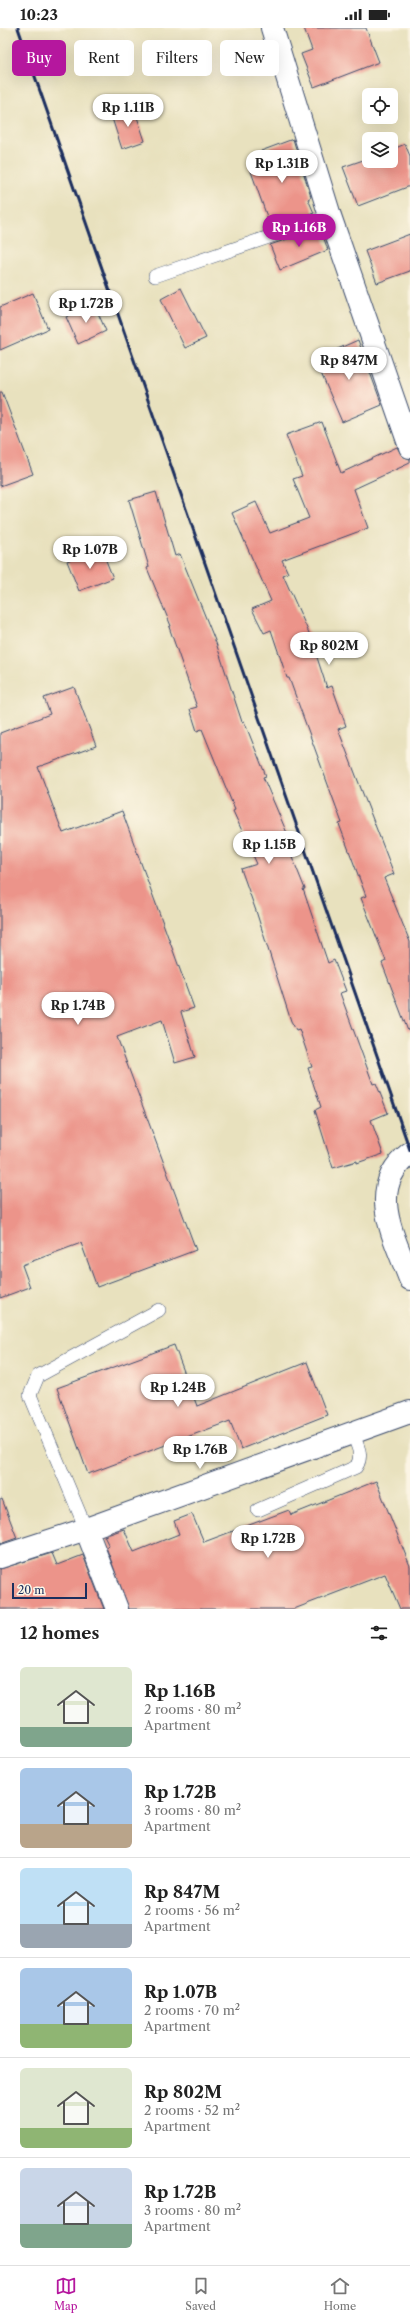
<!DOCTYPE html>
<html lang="en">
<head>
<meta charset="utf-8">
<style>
	body { margin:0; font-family:"Libre Caslon Text",serif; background:#f6f6f6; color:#222; height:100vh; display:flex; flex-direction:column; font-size:15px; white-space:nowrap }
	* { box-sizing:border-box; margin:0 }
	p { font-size:13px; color:#767676 }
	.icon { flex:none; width:22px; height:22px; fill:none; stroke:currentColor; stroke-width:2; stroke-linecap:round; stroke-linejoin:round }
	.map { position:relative; height:1581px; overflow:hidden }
	.panel { display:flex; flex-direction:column; background:#fff; flex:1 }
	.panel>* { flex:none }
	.hud { position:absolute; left:12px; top:12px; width:386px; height:36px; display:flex; gap:8px }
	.fabs { position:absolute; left:362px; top:60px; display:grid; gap:8px }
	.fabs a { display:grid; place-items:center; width:36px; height:36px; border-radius:6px; background:#fff; box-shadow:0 4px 16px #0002; font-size:20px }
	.scale { position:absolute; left:12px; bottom:10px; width:75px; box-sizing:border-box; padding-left:4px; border:2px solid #1b2f5e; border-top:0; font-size:11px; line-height:14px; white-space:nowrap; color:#1b2f5e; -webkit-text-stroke:3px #fcf5e5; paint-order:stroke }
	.price { position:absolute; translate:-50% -34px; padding:0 9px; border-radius:14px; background:#fff; color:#222; font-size:13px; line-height:26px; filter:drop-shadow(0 1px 2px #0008) }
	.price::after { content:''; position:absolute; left:50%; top:24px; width:12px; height:9px; margin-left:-6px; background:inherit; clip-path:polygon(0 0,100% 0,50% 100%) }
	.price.current { background:#b5179e; color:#fff }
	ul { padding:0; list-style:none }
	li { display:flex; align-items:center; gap:12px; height:100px; padding:0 20px }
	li+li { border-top:1px solid #e0e0e0 }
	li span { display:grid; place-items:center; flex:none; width:112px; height:80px; border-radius:6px; color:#555 }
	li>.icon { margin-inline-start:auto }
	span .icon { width:48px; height:48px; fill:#fffc; stroke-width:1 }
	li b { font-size:17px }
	h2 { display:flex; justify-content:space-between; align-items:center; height:48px; padding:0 20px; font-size:17px }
	.tag { padding:0 14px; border-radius:6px; background:#fff; box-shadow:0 4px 16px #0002; font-size:14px; line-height:36px }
	.tag.current { background:#b5179e; color:#fff }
	.status { display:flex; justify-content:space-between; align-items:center; height:28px; padding:0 20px; background:#fff; direction:ltr }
	.status svg { height:11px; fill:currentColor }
	.tabs { display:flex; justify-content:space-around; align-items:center; height:56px; border-top:1px solid #e0e0e0; background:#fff; font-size:11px; color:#767676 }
	.tabs a { display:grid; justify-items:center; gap:2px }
	.tabs .current { color:#b5179e }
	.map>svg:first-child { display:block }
	.building { fill:#ec948a }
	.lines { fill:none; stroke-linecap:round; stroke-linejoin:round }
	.service-casing { stroke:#3a4a6c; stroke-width:14 }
	.minor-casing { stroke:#3a4a6c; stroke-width:24 }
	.service { stroke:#fff; stroke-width:13 }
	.minor { stroke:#fff; stroke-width:22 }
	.rail { stroke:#1b2f5e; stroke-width:3 }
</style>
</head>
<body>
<div class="status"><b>10:23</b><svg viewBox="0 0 49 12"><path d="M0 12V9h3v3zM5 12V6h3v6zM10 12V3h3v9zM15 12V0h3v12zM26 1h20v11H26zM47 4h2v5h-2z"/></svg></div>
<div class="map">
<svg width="410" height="1581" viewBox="0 0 410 1581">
	<rect width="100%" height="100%" fill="#fcf5e5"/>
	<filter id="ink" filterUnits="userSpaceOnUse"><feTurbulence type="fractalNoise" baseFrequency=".025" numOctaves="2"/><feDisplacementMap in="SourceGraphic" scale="8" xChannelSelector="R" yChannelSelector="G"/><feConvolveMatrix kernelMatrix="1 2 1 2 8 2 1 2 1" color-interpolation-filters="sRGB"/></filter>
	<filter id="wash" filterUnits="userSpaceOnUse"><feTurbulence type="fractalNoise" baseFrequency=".012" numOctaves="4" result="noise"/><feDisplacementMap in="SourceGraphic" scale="16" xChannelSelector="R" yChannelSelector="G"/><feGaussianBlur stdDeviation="0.9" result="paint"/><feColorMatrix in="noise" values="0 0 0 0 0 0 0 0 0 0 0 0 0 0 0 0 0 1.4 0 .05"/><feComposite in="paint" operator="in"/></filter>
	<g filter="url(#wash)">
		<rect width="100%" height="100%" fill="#e8e1be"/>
		<g id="blocks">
			<!-- building -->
			<g class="building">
				<polygon points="304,0 366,0 379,34 314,59 301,26 312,22"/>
				<polygon points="134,80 145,113 122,121 111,87"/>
				<polygon points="293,111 311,169 308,171 314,185 271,200 248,135 264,130 261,123"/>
				<polygon points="405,116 410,128 410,158 358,178 343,139 369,130 369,133 391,133 391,122"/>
				<polygon points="320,200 328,222 280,242 270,217"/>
				<polygon points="410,206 410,243 377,255 365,223"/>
				<polygon points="181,260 206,310 185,320 161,271"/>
				<polygon points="33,265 48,301 0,322 0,279"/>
				<polygon points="94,276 106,303 78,316 66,289"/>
				<polygon points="358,312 382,377 342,394 315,331"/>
				<polygon points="0,364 2,364 33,446 0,458"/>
				<polygon points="322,394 341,445 397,419 402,428 410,431 410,435 354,461 368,500 282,532 288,545 283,547 309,605 327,660 332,658 346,698 338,701 394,846 384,850 410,914 410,1002 408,1003 382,935 386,933 361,870 366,868 339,796 342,795 289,650 287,650 271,602 264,605 252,581 271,573 232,485 256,474 270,505 309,490 293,451 302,448 286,407"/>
				<polygon points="156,464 175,528 180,526 216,615 242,694 244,693 266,748 263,749 287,805 283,806 305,861 303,861 328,935 334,932 346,963 340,965 373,1056 376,1055 388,1085 371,1092 383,1126 357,1135 357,1133 333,1140 315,1082 321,1079 308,1040 312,1039 299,1001 296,1002 291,993 256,883 241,841 257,836 233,783 235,782 202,701 197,703 190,681 197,679 169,599 171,598 147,540 149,539 129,472"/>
				<polygon points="101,520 113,550 79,563 67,533"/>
				<polygon points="74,659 96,718 38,739 63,805 122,783 194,980 181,984 195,1029 175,1035 162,992 117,1009 196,1222 97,1259 81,1215 22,1237 30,1259 0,1270 0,705 50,686 44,670"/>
				<polygon points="174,1317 197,1378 307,1334 327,1387 241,1421 230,1393 88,1446 57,1360"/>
				<polygon points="376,1453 410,1538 410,1581 400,1581 385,1546 294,1581 129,1581 106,1519 109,1518 104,1508 124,1501 134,1524 179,1506 174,1493 192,1486 204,1514 289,1482 291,1487"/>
				<polygon points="2,1471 17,1510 0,1516 0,1472"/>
				<polygon points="52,1525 57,1537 83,1527 104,1581 0,1581 0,1541"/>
			</g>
		</g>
	</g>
	<g filter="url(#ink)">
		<use href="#blocks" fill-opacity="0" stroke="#3a4a6c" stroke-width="1"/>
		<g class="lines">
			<defs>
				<g id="service">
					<polyline points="155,248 330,188"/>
					<path d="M258,1482l98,-43c8,-12 1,-22 -4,-34"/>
					<polyline points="86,1501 30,1367 38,1348 159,1282"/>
				</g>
				<g id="minor">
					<polyline points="272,0 330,188 410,419"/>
					<path d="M410,1125c-45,35 -16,83 0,126"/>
					<polyline points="86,1501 117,1581"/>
					<polyline points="0,1529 86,1501 410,1384"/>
				</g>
			</defs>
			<!-- service casing -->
			<use href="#service" class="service-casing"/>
			<!-- minor casing -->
			<use href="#minor" class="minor-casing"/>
			<!-- service -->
			<use href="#service" class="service"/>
			<!-- minor -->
			<use href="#minor" class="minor"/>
			<!-- rail -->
			<polyline class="rail" points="18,0 410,1122"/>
		</g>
	</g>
</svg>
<div class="fabs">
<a><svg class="icon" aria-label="locate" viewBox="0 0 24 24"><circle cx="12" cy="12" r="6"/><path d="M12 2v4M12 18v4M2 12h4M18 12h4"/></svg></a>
<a><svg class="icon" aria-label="layers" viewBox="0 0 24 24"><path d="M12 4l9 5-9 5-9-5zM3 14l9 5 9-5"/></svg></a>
</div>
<div class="scale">20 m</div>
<b class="price" style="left:128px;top:100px">Rp 1.11B</b>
<b class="price" style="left:282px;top:156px">Rp 1.31B</b>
<b class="price current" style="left:299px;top:220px">Rp 1.16B</b>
<b class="price" style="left:86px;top:296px">Rp 1.72B</b>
<b class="price" style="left:349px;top:353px">Rp 847M</b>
<b class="price" style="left:90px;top:542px">Rp 1.07B</b>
<b class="price" style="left:329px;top:638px">Rp 802M</b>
<b class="price" style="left:269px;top:837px">Rp 1.15B</b>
<b class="price" style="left:78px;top:998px">Rp 1.74B</b>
<b class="price" style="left:178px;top:1380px">Rp 1.24B</b>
<b class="price" style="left:200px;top:1442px">Rp 1.76B</b>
<b class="price" style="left:268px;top:1531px">Rp 1.72B</b>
<div class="hud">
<a class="tag current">Buy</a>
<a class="tag">Rent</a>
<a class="tag">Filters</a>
<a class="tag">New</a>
</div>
</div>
<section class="panel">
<h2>12 homes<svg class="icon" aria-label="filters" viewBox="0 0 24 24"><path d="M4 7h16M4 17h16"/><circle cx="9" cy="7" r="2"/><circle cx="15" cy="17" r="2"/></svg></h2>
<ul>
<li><span style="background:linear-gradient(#dfe7d0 75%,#7fa58c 0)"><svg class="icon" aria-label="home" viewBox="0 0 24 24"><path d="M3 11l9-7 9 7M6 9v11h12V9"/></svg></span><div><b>Rp 1.16B</b><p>2 rooms · 80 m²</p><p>Apartment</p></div></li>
<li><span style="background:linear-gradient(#a9c7e8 70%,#b9a48a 0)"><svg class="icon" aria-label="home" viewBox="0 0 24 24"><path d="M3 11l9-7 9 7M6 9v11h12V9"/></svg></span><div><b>Rp 1.72B</b><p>3 rooms · 80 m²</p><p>Apartment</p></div></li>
<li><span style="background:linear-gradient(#bfe0f5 70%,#9aa5b1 0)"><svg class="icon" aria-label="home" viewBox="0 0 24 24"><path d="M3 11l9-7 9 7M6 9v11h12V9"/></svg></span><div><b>Rp 847M</b><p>2 rooms · 56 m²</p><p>Apartment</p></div></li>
<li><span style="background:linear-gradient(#a9c7e8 70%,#8fb573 0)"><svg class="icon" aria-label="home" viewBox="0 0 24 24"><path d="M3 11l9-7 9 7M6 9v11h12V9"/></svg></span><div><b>Rp 1.07B</b><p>2 rooms · 70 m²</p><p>Apartment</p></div></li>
<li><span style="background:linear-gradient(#dfe7d0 75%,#8fb573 0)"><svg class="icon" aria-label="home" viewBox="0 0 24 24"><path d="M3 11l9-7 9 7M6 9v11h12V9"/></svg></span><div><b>Rp 802M</b><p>2 rooms · 52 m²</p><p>Apartment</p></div></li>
<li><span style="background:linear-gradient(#c9d6e8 70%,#7fa58c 0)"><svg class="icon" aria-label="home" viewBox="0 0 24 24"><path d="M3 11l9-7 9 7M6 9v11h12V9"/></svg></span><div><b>Rp 1.72B</b><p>3 rooms · 80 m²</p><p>Apartment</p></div></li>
</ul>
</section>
<nav class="tabs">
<a class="current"><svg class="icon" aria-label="map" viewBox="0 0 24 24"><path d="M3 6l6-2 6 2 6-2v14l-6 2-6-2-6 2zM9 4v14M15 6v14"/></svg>Map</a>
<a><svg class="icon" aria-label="saved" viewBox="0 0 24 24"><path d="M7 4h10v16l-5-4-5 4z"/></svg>Saved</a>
<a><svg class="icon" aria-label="home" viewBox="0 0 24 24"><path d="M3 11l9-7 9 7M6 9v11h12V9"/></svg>Home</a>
</nav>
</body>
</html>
